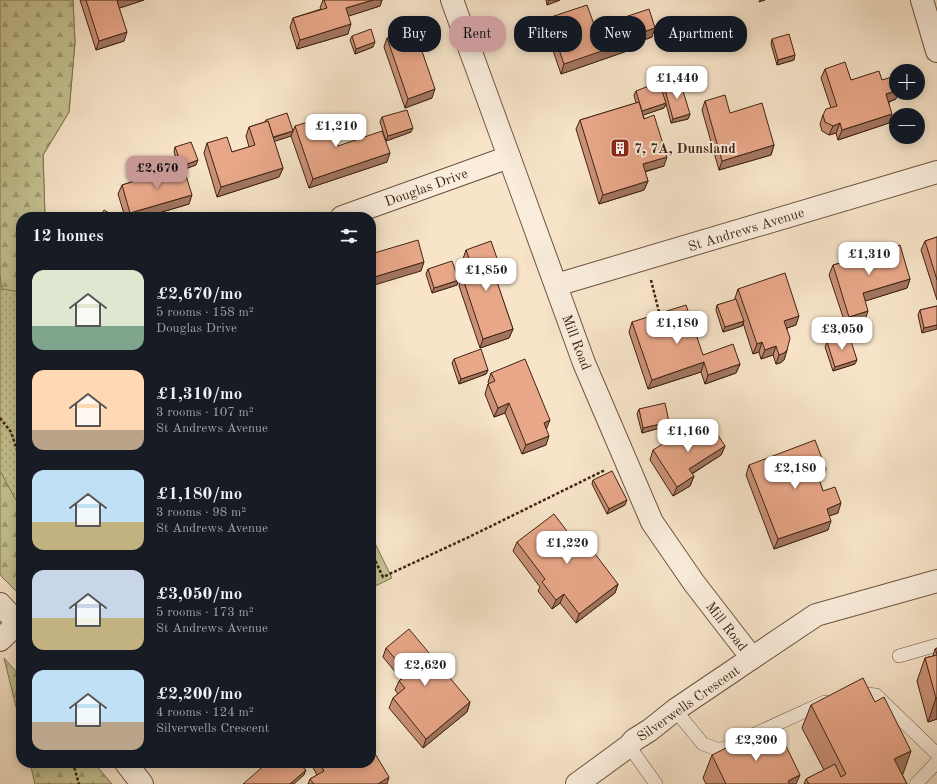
<!DOCTYPE html>
<html lang="en">
<head>
<meta charset="utf-8">
<style>
	body { margin:0; font-family:"Old Standard TT",serif; background:#20242c; color:#f1f3f6; height:100vh; display:flex; flex-direction:column; font-size:15px; white-space:nowrap }
	* { box-sizing:border-box; margin:0 }
	p { font-size:13px; color:#9ea1a6 }
	.icon { flex:none; width:22px; height:22px; fill:none; stroke:currentColor; stroke-width:2; stroke-linecap:round; stroke-linejoin:round }
	.map { position:relative; flex:1; overflow:hidden }
	.panel { position:absolute; left:16px; top:212px; width:360px; height:556px; display:flex; flex-direction:column; background:#171b24; border-radius:16px; box-shadow:0 2px 10px #0003 }
	.panel>* { flex:none }
	.hud { position:absolute; left:388px; top:16px; width:380px; height:36px; display:flex; gap:8px }
	.buttons { position:absolute; left:889px; top:64px; display:grid; gap:8px }
	.buttons a { display:grid; place-items:center; width:36px; height:36px; border-radius:50%; background:#171b24; box-shadow:0 2px 10px #0003; font-size:20px }
	.price { position:absolute; translate:-50% -34px; padding:0 9px; border-radius:8px; background:#fff; color:#222; font-size:13px; line-height:26px; filter:drop-shadow(0 1px 2px #0008) }
	.price::after { content:''; position:absolute; left:50%; top:24px; width:12px; height:9px; margin-left:-6px; background:inherit; clip-path:polygon(0 0,100% 0,50% 100%) }
	.price.current { background:#c59692; color:#111 }
	ul { padding:0; list-style:none }
	li { display:flex; align-items:center; gap:12px; height:100px; padding:0 16px }
	li span { display:grid; place-items:center; flex:none; width:112px; height:80px; border-radius:12px; color:#555 }
	li>.icon { margin-inline-start:auto }
	span .icon { width:48px; height:48px; fill:#fffc; stroke-width:1 }
	li b { font-size:17px }
	h2 { display:flex; justify-content:space-between; align-items:center; height:48px; padding:0 16px; font-size:17px }
	.tag { padding:0 14px; border-radius:16px; background:#171b24; box-shadow:0 2px 10px #0003; font-size:14px; line-height:36px }
	.tag.current { background:#c59692; color:#111 }
	.map>svg:first-child { display:block }
	.grass { fill:url(#grass-dots); stroke:#827352 }
	.forest { fill:url(#forest-firs); stroke:#827352 }
	.pitch { fill:#c4c291; stroke:#827352 }
	.lines { fill:none; stroke-linecap:round; stroke-linejoin:round }
	.service-casing { stroke:#6e5440; stroke-width:14 }
	.minor-casing { stroke:#6e5440; stroke-width:24 }
	.path { stroke:#412413; stroke-width:2.5; stroke-dasharray:3 2; stroke-linecap:butt }
	.service { stroke:#faeddc; stroke-width:13 }
	.minor { stroke:#faeddc; stroke-width:22 }
	.wall { fill:#c89076; stroke:#412413 }
	.shaded-wall { fill:#a27560; stroke:#412413 }
	.building { fill:#e8a789; stroke:#412413 }
	.labels { text-anchor:middle; stroke-width:4; stroke-linejoin:round; paint-order:stroke }
	.poi-label { font-size:14px; font-weight:bold; fill:#412413; stroke:#faeddc; text-anchor:start }
	.street-label { font-size:14px; fill:#412413; stroke:#faeddc }
</style>
</head>
<body>
<div class="map">
<svg width="937" height="784" viewBox="0 0 937 784">
	<defs>
		<pattern id="grass-dots" width="8" height="8" patternUnits="userSpaceOnUse"><rect width="8" height="8" fill="#c4c291"/><path d="M2 2h.1M6 6h.1" fill="none" stroke="#a19d75" stroke-width="1.8" stroke-linecap="round"/></pattern>
		<pattern id="forest-firs" width="22" height="20" patternUnits="userSpaceOnUse"><rect width="22" height="20" fill="#c4c291"/><path d="M5 1l3.5 6h-7zM16 11l3.5 6h-7z" fill="#a19d75"/></pattern>
	</defs>
	<rect width="100%" height="100%" fill="#f7e4c9"/>
	<filter id="stains"><feTurbulence type="fractalNoise" baseFrequency=".005" numOctaves="4"/><feColorMatrix values="0 0 0 0 .2 0 0 0 0 .09 0 0 0 0 .02 0 0 0 .5 -.17"/></filter>
	<radialGradient id="worn" r=".72"><stop offset=".6" stop-color="#630" stop-opacity="0"/><stop offset="1" stop-color="#630" stop-opacity=".3"/></radialGradient>
	<!-- grass -->
	<polygon class="grass" points="0,0 73,0 75,42 69,112 43,155 45,217 21,217 21,596 0,575"/>
	<!-- forest -->
	<g class="forest">
		<polygon points="0,0 73,0 75,42 69,112 43,155 45,217 21,217 21,292 2,289 0,276"/>
		<polygon points="0,471 16,500 21,498 21,596 0,575"/>
		<polygon points="4,658 21,677 21,727"/>
		<polygon points="30,763 94,763 112,784 35,784"/>
	</g>
	<!-- pitch -->
	<polygon class="pitch" points="371,535 392,578 371,588"/>
	<g class="lines">
		<defs>
			<g id="service">
				<polyline points="899,656 937,645"/>
				<polyline points="854,693 876,695 937,754"/>
				<polyline points="675,710 703,744 720,750 825,702"/>
				<polyline points="629,746 656,784"/>
				<polyline points="916,784 937,762"/>
			</g>
			<g id="minor">
				<polyline points="452,0 584,363 652,522 694,583 752,658"/>
				<polyline points="922,0 937,51"/>
				<polyline points="342,217 509,157"/>
				<polyline points="556,285 937,172"/>
				<polyline points="0,604 21,627"/>
				<polyline points="0,640 17,624"/>
				<polyline points="126,763 142,784"/>
				<polyline points="577,784 629,746 634,740 650,730 675,710 752,658 816,615 937,581"/>
			</g>
		</defs>
		<!-- service casing -->
		<use href="#service" class="service-casing"/>
		<!-- minor casing -->
		<use href="#minor" class="minor-casing"/>
		<!-- path -->
		<g class="path">
			<polyline points="651,280 660,316"/>
			<polyline points="0,418 11,432 21,462"/>
			<polyline points="371,552 383,577 471,536 605,470"/>
			<polyline points="73,763 79,784"/>
		</g>
		<!-- service -->
		<use href="#service" class="service"/>
		<!-- minor -->
		<use href="#minor" class="minor"/>
	</g>
	<!-- wall -->
	<g class="wall">
		<polygon points="80,0 144,0 119,8 124,41 96,50"/>
		<polygon points="323,0 382,0 380,6 348,16 348,34 297,49 290,27 293,18 321,9 320,8"/>
		<polygon points="546,0 560,0 547,5"/>
		<polygon points="548,18 595,27 652,37 630,45 627,51 561,74 545,27"/>
		<polygon points="352,36 373,47 355,54 350,40"/>
		<polygon points="387,38 432,98 405,108 384,47"/>
		<polygon points="772,39 794,60 777,65 771,44"/>
		<polygon points="825,69 851,80 882,80 896,99 889,102 889,123 838,140 836,133 829,135 822,131 820,124 823,115 831,108 821,78"/>
		<polygon points="664,86 690,114 688,119 671,123 666,104 664,108 643,115 664,166 645,172 648,181 644,190 599,204 576,129 580,120 636,103 634,95 636,91 662,90"/>
		<polygon points="705,101 774,145 771,155 719,170 702,110"/>
		<polygon points="382,117 411,132 386,141 380,122"/>
		<polygon points="266,120 293,131 295,126 338,146 387,162 309,188 291,136 274,141 283,168 279,177 217,197 204,153 207,143 232,152 249,147 246,136 249,127 265,122"/>
		<polygon points="175,147 196,165 184,169 189,204 145,217 125,217 118,194 122,185 179,167 174,152"/>
		<polygon points="937,237 937,300 921,250 925,241"/>
		<polygon points="466,250 501,270 497,279 496,280 513,329 509,338 480,348 459,286 462,276 468,274 463,259"/>
		<polygon points="857,252 876,253 910,279 907,288 865,301 865,320 846,326 829,275 833,265 855,259"/>
		<polygon points="428,269 457,285 432,293 426,274"/>
		<polygon points="738,289 796,325 787,328 787,350 784,360 780,363 776,364 773,355 761,359 759,352 753,354 743,323 742,326 723,332 716,310 717,305 735,300 735,298"/>
		<polygon points="937,306 922,333 918,315 920,310"/>
		<polygon points="632,322 703,355 740,364 736,373 705,384 701,372 648,389 629,332"/>
		<polygon points="827,342 855,364 833,371 825,347"/>
		<polygon points="454,359 488,370 486,374 459,384 452,363"/>
		<polygon points="491,373 546,430 546,445 522,454 505,413 494,417 485,394 488,384 489,384 488,382"/>
		<polygon points="639,409 669,422 667,426 642,433 637,414"/>
		<polygon points="678,444 725,446 721,455 692,474 694,476 690,486 673,496 650,460 653,450"/>
		<polygon points="749,465 823,479 819,480 823,491 838,513 829,516 828,530 774,549 746,475"/>
		<polygon points="593,480 625,505 607,514 592,484"/>
		<polygon points="517,542 579,547 618,584 615,593 576,623 560,603 552,609 538,591 540,587 513,551"/>
		<polygon points="386,648 470,702 467,712 423,748 389,708 393,698 398,694 395,690 399,681 401,679 383,657"/>
		<polygon points="937,648 937,719 928,722 917,681 925,658 933,656 935,649"/>
		<polygon points="811,705 903,774 902,774 907,784 804,784 806,779 824,770 802,728"/>
		<polygon points="774,749 796,784 706,784 703,778 712,755"/>
		<polygon points="313,763 371,763 387,784 308,784 310,779 317,775 312,766"/>
	</g>
	<!-- shaded-wall -->
	<g class="shaded-wall">
		<polygon points="119,0 144,0 114,10 117,1"/>
		<polygon points="373,0 382,0 380,6 343,18 346,8"/>
		<polygon points="549,0 560,0 547,5"/>
		<polygon points="760,0 765,0 759,2"/>
		<polygon points="351,24 348,34 297,49 300,40"/>
		<polygon points="655,28 652,37 630,45 627,51 561,74 564,64 629,37"/>
		<polygon points="127,32 124,41 96,50 99,41"/>
		<polygon points="375,42 373,47 355,54 356,49"/>
		<polygon points="795,55 794,60 777,65 778,60"/>
		<polygon points="435,89 432,98 405,108 408,99"/>
		<polygon points="896,91 896,93 899,93 896,99 883,104 886,94"/>
		<polygon points="666,103 664,108 641,116 642,111"/>
		<polygon points="690,114 688,119 671,123 673,119"/>
		<polygon points="892,114 889,123 838,140 842,130"/>
		<polygon points="840,123 836,133 829,135 833,126"/>
		<polygon points="413,128 411,132 386,141 388,136"/>
		<polygon points="293,131 291,136 270,143 272,138"/>
		<polygon points="774,145 771,155 719,170 722,161"/>
		<polygon points="390,153 387,162 309,188 313,179"/>
		<polygon points="667,157 664,166 639,173 643,164"/>
		<polygon points="198,160 196,165 180,171 182,166"/>
		<polygon points="283,168 279,177 217,197 221,187"/>
		<polygon points="648,181 644,190 599,204 603,195"/>
		<polygon points="192,195 189,204 145,217 129,217 130,213"/>
		<polygon points="424,262 421,271 371,286 371,278"/>
		<polygon points="501,270 497,279 490,282 494,273"/>
		<polygon points="910,279 907,288 859,303 863,293"/>
		<polygon points="459,280 457,285 432,293 434,288"/>
		<polygon points="868,311 865,320 846,326 849,317"/>
		<polygon points="799,316 796,325 781,330 784,321"/>
		<polygon points="744,321 742,326 723,332 725,327"/>
		<polygon points="937,325 937,329 922,333 924,328"/>
		<polygon points="513,329 509,338 480,348 483,339"/>
		<polygon points="762,342 759,352 753,354 757,344"/>
		<polygon points="776,346 773,355 761,359 765,350"/>
		<polygon points="787,350 784,360 780,363 776,364 779,355"/>
		<polygon points="857,360 855,364 833,371 835,367"/>
		<polygon points="704,362 701,372 648,389 652,380"/>
		<polygon points="740,364 736,373 705,384 708,375"/>
		<polygon points="488,370 486,374 459,384 461,379"/>
		<polygon points="509,403 505,413 494,417 498,408"/>
		<polygon points="550,420 546,430 544,423"/>
		<polygon points="669,422 667,426 642,433 643,428"/>
		<polygon points="549,436 546,445 522,454 526,445"/>
		<polygon points="725,446 721,455 685,478 689,469"/>
		<polygon points="826,469 823,479 813,483 817,473"/>
		<polygon points="694,476 690,486 673,496 677,487"/>
		<polygon points="627,500 625,505 607,514 609,509"/>
		<polygon points="841,503 838,513 823,518 827,509"/>
		<polygon points="831,521 828,530 774,549 778,539"/>
		<polygon points="618,584 615,593 576,623 579,614"/>
		<polygon points="564,594 560,603 552,609 556,600"/>
		<polygon points="936,698 937,698 937,719 928,722"/>
		<polygon points="470,702 467,712 423,748 426,739"/>
		<polygon points="911,751 903,774 886,783 894,759"/>
		<polygon points="306,770 304,775 294,784 290,784"/>
		<polygon points="800,775 796,784 787,784 788,781"/>
		<polygon points="389,777 387,784 378,784"/>
	</g>
	<!-- building -->
	<g class="building">
		<polygon points="86,0 119,0 117,1 127,32 99,41"/>
		<polygon points="324,0 373,0 346,8 351,24 300,40 293,18 327,8"/>
		<polygon points="587,5 595,27 649,9 655,28 629,37 631,41 564,64 548,18"/>
		<polygon points="414,28 435,89 408,99 387,38"/>
		<polygon points="371,29 375,42 356,49 352,36"/>
		<polygon points="789,34 795,55 778,60 772,39"/>
		<polygon points="845,62 851,80 879,71 882,80 895,76 896,78 896,91 886,94 892,114 842,130 840,123 833,126 825,122 823,115 826,109 837,106 825,69"/>
		<polygon points="680,81 690,114 673,119 664,86"/>
		<polygon points="659,82 666,103 642,111 636,91"/>
		<polygon points="725,95 730,113 762,103 774,145 722,161 705,101"/>
		<polygon points="639,102 644,119 654,115 667,157 643,164 648,181 603,195 580,120"/>
		<polygon points="407,110 413,128 388,136 382,117"/>
		<polygon points="287,113 293,131 273,137 268,121 266,122 266,120"/>
		<polygon points="328,116 338,146 382,131 390,153 313,179 295,126"/>
		<polygon points="268,121 283,168 221,187 207,143 227,137 232,152 255,145 249,127"/>
		<polygon points="191,142 198,160 182,166 175,147"/>
		<polygon points="183,166 192,195 130,213 122,185"/>
		<polygon points="104,210 116,217 100,217"/>
		<polygon points="937,237 937,280 925,241"/>
		<polygon points="418,240 424,262 371,278 371,254"/>
		<polygon points="491,241 501,270 494,273 513,329 483,339 462,276 474,272 466,250"/>
		<polygon points="900,245 910,279 863,293 868,311 849,317 833,265 859,258 857,252 874,247 876,253"/>
		<polygon points="452,261 459,280 434,288 428,269"/>
		<polygon points="785,273 799,316 784,321 790,338 787,350 784,353 779,355 776,346 765,350 762,342 757,344 738,289"/>
		<polygon points="736,299 744,321 725,327 717,305"/>
		<polygon points="686,305 703,355 733,344 740,364 708,375 704,362 652,380 632,322"/>
		<polygon points="937,306 937,325 924,328 920,310"/>
		<polygon points="849,335 857,360 835,367 827,342"/>
		<polygon points="481,349 488,370 461,379 454,359"/>
		<polygon points="525,359 550,420 544,423 549,436 526,445 509,403 498,408 488,384 495,381 491,373"/>
		<polygon points="665,403 669,422 643,428 639,409"/>
		<polygon points="710,423 725,446 689,469 694,476 677,487 653,450 674,437 678,444"/>
		<polygon points="815,440 826,469 817,473 823,491 835,487 841,503 827,509 831,521 778,539 749,465"/>
		<polygon points="612,471 627,500 609,509 593,480"/>
		<polygon points="554,514 579,547 586,542 618,584 579,614 564,594 556,600 542,582 545,579 517,542"/>
		<polygon points="409,629 470,702 426,739 393,698 405,688 399,681 408,674 386,648"/>
		<polygon points="937,648 937,654 935,649"/>
		<polygon points="937,655 937,698 936,698 925,658"/>
		<polygon points="863,678 875,702 884,697 911,751 894,759 907,784 809,784 806,779 835,764 841,777 846,774 811,705"/>
		<polygon points="764,729 774,749 785,744 800,775 788,781 790,784 726,784 712,755"/>
		<polygon points="371,747 389,777 378,784 314,784 310,779 324,771 319,763 371,763"/>
		<polygon points="267,763 298,763 306,770 290,784 243,784"/>
	</g>
	<!-- icons -->
	<defs>
		<symbol id="building-square" viewBox="-11 -11 22 22"><rect x="-9" y="-9" width="18" height="18" rx="4" fill="#8f2418" stroke="#faeddc"/><path d="M-4-6H4V6H1V3H-1V6H-4ZM-2.5-4.3h1.7v1.8h-1.7ZM.8-4.3h1.7v1.8H.8ZM-2.5-1h1.7V.8h-1.7ZM.8-1h1.7V.8H.8Z" fill="#fff"/></symbol>
	</defs>
	<g fill-rule="evenodd">
		<use href="#building-square" x="609" y="137" width="22" height="22"/>
	</g>
	<g class="labels">
		<!-- poi labels -->
		<g class="poi-label">
			<text x="634" y="153">7, 7A, Dunsland</text>
		</g>
		<!-- street labels -->
		<g class="street-label">
			<text transform="translate(426 187) rotate(-20)" y="5">Douglas Drive</text>
			<text transform="translate(746 229) rotate(-17)" y="5">St Andrews Avenue</text>
			<text transform="translate(577 342) rotate(69)" y="5">Mill Road</text>
			<text transform="translate(727 626) rotate(52)" y="5">Mill Road</text>
			<text transform="translate(688 703) rotate(-35)" y="5">Silverwells Crescent</text>
		</g>
	</g>
	<rect width="100%" height="100%" filter="url(#stains)"/>
	<rect width="100%" height="100%" fill="url(#worn)"/>
</svg>
<div class="buttons">
<a>+</a>
<a>−</a>
</div>
<b class="price" style="left:677px;top:100px">£1,440</b>
<b class="price" style="left:336px;top:148px">£1,210</b>
<b class="price current" style="left:157px;top:190px">£2,670</b>
<b class="price" style="left:869px;top:276px">£1,310</b>
<b class="price" style="left:486px;top:292px">£1,850</b>
<b class="price" style="left:677px;top:345px">£1,180</b>
<b class="price" style="left:842px;top:351px">£3,050</b>
<b class="price" style="left:688px;top:453px">£1,160</b>
<b class="price" style="left:795px;top:490px">£2,180</b>
<b class="price" style="left:567px;top:565px">£1,220</b>
<b class="price" style="left:425px;top:687px">£2,620</b>
<b class="price" style="left:756px;top:762px">£2,200</b>
<div class="hud">
<a class="tag">Buy</a>
<a class="tag current">Rent</a>
<a class="tag">Filters</a>
<a class="tag">New</a>
<a class="tag">Apartment</a>
</div>
<section class="panel">
<h2>12 homes<svg class="icon" aria-label="filters" viewBox="0 0 24 24"><path d="M4 7h16M4 17h16"/><circle cx="9" cy="7" r="2"/><circle cx="15" cy="17" r="2"/></svg></h2>
<ul>
<li><span style="background:linear-gradient(#dfe7d0 70%,#7fa58c 0)"><svg class="icon" aria-label="home" viewBox="0 0 24 24"><path d="M3 11l9-7 9 7M6 9v11h12V9"/></svg></span><div><b>£2,670/mo</b><p>5 rooms · 158 m²</p><p>Douglas Drive</p></div></li>
<li><span style="background:linear-gradient(#ffd9b3 75%,#b9a48a 0)"><svg class="icon" aria-label="home" viewBox="0 0 24 24"><path d="M3 11l9-7 9 7M6 9v11h12V9"/></svg></span><div><b>£1,310/mo</b><p>3 rooms · 107 m²</p><p>St Andrews Avenue</p></div></li>
<li><span style="background:linear-gradient(#bfe0f5 65%,#c2b280 0)"><svg class="icon" aria-label="home" viewBox="0 0 24 24"><path d="M3 11l9-7 9 7M6 9v11h12V9"/></svg></span><div><b>£1,180/mo</b><p>3 rooms · 98 m²</p><p>St Andrews Avenue</p></div></li>
<li><span style="background:linear-gradient(#c9d6e8 60%,#c2b280 0)"><svg class="icon" aria-label="home" viewBox="0 0 24 24"><path d="M3 11l9-7 9 7M6 9v11h12V9"/></svg></span><div><b>£3,050/mo</b><p>5 rooms · 173 m²</p><p>St Andrews Avenue</p></div></li>
<li><span style="background:linear-gradient(#bfe0f5 65%,#b9a48a 0)"><svg class="icon" aria-label="home" viewBox="0 0 24 24"><path d="M3 11l9-7 9 7M6 9v11h12V9"/></svg></span><div><b>£2,200/mo</b><p>4 rooms · 124 m²</p><p>Silverwells Crescent</p></div></li>
</ul>
</section>
</div>
</body>
</html>
